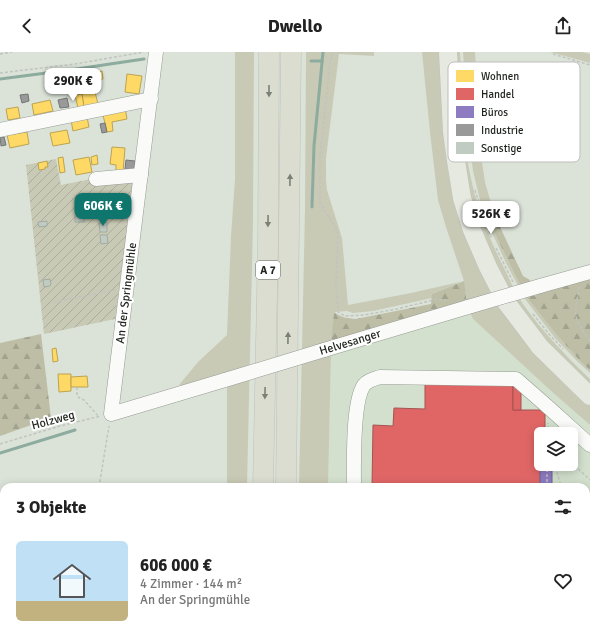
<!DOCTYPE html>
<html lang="de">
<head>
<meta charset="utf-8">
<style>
	body { margin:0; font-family:Signika,sans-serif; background:#f6f6f6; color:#222; height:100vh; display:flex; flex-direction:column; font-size:15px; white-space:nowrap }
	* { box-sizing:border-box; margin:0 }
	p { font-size:13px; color:#767676 }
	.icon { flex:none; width:22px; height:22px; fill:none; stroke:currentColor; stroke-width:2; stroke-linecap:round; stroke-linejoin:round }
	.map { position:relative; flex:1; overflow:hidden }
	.side { position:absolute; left:0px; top:431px; width:590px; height:156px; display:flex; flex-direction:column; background:#fff; border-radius:12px 12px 0 0; box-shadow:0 2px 10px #0003 }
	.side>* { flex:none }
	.buttons { position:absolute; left:534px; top:375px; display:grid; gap:8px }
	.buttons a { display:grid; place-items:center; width:44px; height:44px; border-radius:6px; background:#fff; box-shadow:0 2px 10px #0003; font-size:20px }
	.price { position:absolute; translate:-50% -34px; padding:0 9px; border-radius:8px; background:#fff; color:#222; font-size:13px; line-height:26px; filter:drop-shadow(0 1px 2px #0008) }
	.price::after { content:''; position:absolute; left:50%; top:24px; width:12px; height:9px; margin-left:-6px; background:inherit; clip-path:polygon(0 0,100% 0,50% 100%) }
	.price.active { background:#0f766e; color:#fff }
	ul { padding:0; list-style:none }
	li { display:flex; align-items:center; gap:12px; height:100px; padding:0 16px }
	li+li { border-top:1px solid #e0e0e0 }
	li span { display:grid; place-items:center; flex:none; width:112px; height:80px; border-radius:6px; color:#555 }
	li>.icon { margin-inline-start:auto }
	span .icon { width:48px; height:48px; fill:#fffc; stroke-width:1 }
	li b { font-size:17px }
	h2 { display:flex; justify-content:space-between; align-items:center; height:48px; padding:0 16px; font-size:17px }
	header { display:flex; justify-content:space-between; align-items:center; height:52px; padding:0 16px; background:#fff; font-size:18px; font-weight:800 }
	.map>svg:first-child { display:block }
	.built { fill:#d2e0cd; fill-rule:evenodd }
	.green { fill:#c8cab5 }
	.forest { fill:url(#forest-firs) }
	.garden { fill:url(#garden-furrows) }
	.homes { fill:#ffd966; stroke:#bca350 }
	.shops { fill:#e06666; stroke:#a65250 }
	.offices { fill:#8e7cc3; stroke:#6d6291 }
	.industry { fill:#999; stroke:#747674 }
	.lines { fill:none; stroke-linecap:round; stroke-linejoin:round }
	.stream { stroke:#8dac9f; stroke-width:3 }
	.building { fill:#c0cbc1; stroke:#a2aaa2 }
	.minor-casing { stroke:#969c94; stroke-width:15 }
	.major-casing { stroke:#bdc1bb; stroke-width:19 }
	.highway-casing { stroke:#bdc1bb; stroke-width:21 }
	.path { stroke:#c1c3c0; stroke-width:1.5; stroke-dasharray:3 2; stroke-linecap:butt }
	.minor { stroke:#fafbf9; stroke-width:14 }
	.major { stroke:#e6e9e0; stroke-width:18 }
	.highway { stroke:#daddd0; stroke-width:20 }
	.minor-bridge-casing { stroke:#969c94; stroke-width:15; stroke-linecap:butt }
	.minor-bridge { stroke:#fafbf9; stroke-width:14 }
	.oneway { fill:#7c8076 }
	.labels { text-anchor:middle; stroke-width:4; stroke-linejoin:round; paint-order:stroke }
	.shield { fill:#fff; stroke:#626661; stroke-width:1 }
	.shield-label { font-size:11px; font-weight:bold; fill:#1f241d }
	.street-label { font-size:12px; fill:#1f241d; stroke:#fff }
	.key { fill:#fff; stroke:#bcbdbb; stroke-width:1 }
	.key-label { font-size:11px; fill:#1f241d }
</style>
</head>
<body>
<header><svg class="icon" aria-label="back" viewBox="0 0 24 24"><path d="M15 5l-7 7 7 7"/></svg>Dwello<svg class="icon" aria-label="share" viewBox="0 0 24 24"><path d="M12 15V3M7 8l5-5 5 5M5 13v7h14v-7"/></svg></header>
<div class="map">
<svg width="590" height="587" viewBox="0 0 590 587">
	<defs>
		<pattern id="forest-firs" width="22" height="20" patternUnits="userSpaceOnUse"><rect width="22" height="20" fill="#bdbea5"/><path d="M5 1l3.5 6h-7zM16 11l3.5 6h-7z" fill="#a2a38e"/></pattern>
		<pattern id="garden-furrows" width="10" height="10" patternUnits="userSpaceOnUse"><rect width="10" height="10" fill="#c8cab5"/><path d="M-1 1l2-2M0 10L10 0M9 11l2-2" fill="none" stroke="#abad9b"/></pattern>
	</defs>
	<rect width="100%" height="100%" fill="#dbe3d8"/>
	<!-- built -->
	<path class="built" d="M470,260l3,7 77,71 40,35v214h-266v-4h262v-148h-258l3,-135zM541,382h30v30h-30z"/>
	<!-- green -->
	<g class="green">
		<polygon points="235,0 254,0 253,169 247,435 227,435 227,334 179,333 198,310 227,283 231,184 235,127"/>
		<polygon points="306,0 374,0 374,4 339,2 328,90 326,107 326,127 327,138 342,186 348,253 411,241 464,229 446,175 438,148 430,80 422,0 443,0 452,122 532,293 590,353 590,373 550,338 473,267 470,260 463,229 432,242 432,246 373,259 353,261 347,259 334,260 331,300 328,435 299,435 305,157"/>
		<path d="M455,0h5l7,105c6,41 20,78 39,115 5,11 10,22 17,32 19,27 43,52 67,75v9l-65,-70 -39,-69 -22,-76z"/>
		<polygon points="463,0 475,0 481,103 485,130 494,162 488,164 498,188 525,243 555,281 581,310 590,318 590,321 578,310 555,286 525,247 506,211 490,176 481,152 473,119 469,89"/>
		<polygon points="550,0 582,0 590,2 590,11"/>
		<rect x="295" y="583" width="45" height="4"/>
	</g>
	<!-- forest -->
	<g class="forest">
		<polygon points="494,162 523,224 530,228 534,244 543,240 545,238 590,225 590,318 581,310 555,281 525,243 498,188 488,164"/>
		<path d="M464,229l3,21 -136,41 3,-31c8,6 12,6 22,7l75,-15 1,-10z"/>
		<polygon points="41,282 51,366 0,384 0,291"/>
	</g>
	<!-- garden -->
	<polygon class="garden" points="56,107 61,133 91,127 134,127 115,267 44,282 26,113"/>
	<!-- homes -->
	<g class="homes">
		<polygon points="102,19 103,27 94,29 92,21"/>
		<polygon points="92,21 94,29 86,31 84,23"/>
		<polygon points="127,22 142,24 139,42 125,40"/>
		<polygon points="84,23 86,31 75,33 74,25"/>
		<polygon points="74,25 76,35 70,37 67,26"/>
		<polygon points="87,35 88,41 95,40 98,52 84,55 81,37"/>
		<polygon points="82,42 84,55 78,56 75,43"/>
		<polygon points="50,48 53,59 34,63 32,52"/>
		<polygon points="18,55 20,66 8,68 6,57"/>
		<polygon points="125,56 127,67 112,70 113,79 107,80 103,63"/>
		<polygon points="87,65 89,75 73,79 71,68"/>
		<polygon points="67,78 70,91 53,94 50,81"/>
		<polygon points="27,80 29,92 10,96 7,83"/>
		<polygon points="112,95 125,96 123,120 116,119 116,113 110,112"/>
		<polygon points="97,103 98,112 92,113 91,105"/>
		<polygon points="63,105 65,120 60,121 58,106"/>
		<polygon points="89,105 92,120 76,123 73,108"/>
		<polygon points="47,109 48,115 45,115 45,117 39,118 38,111"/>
		<polygon points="56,296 58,309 53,310 52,297"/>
		<polygon points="58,322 71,322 71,339 59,340"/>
		<polygon points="87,324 88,335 71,335 71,325"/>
	</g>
	<!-- shops -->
	<g class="shops">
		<polygon points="425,331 513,333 513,358 545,358 545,382 541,382 541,412 544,412 544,435 372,435 373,373 393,374 394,356 425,357"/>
		<rect x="513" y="333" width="8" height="25"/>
		<rect x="370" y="583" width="172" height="4"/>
	</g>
	<!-- offices -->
	<g class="offices">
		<polygon points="540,392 541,392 541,412 552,412 552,435 540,435"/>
		<rect x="537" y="583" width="12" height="4"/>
	</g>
	<!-- industry -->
	<g class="industry">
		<polygon points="28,42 29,49 22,51 20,43"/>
		<polygon points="67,46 69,55 60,56 58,48"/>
		<polygon points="105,71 107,80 102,81 100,72"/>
		<polygon points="0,85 4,85 6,93 1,94"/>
		<polygon points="126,108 135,109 134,118 125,117"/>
	</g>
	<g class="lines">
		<!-- stream -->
		<g class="stream">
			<polyline points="311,9 322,9"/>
			<polyline points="0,27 77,17 110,12 144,7"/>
			<polyline points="312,155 314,94 323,0"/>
			<polyline points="0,401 75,378"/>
			<polyline points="74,587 74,583"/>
		</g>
	</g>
	<!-- building -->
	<g class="building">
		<polygon points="97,143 107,143 107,149 98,149"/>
		<rect x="75" y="164" width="9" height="6"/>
		<polygon points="47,169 47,174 39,175 38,170"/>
		<polygon points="107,170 107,180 100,180 99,171"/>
		<polygon points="100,183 107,183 108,191 101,192"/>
		<polygon points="50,227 51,232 50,233 50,234 44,235 43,228"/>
	</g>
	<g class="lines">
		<defs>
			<g id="minor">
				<polyline points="156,0 111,362 225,328"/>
				<polyline points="0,78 151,47"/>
				<polyline points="96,127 141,123"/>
				<polyline points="540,234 590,220"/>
				<polyline points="324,298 468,255"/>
				<path d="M354,435c0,-22 -2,-85 10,-102 4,-5 10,-6 16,-8l136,2 32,28 42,38"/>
				<polyline points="586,483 590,479"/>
				<polyline points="586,528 590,532"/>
				<polyline points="351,587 351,583"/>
			</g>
			<polyline id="major" points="448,0 452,80 456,109 462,146 472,178 488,215 506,250 540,295 590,344"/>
			<g id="highway">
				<polyline points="263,435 268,195 269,0"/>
				<polyline points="286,435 291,0"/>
				<polyline points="260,587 260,583"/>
				<polyline points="282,587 282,583"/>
			</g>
		</defs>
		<!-- minor casing -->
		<use href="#minor" class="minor-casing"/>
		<!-- major casing -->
		<use href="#major" class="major-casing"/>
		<!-- highway casing -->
		<use href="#highway" class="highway-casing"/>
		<!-- path -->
		<g class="path">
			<polyline points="333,0 330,12 320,105 320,151 338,179 336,233 338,260 345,264 364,263 397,257 437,247 446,249"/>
			<polyline points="0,2 12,0"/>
			<polyline points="553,2 590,13"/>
			<polyline points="0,21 75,12 144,0"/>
			<polyline points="466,69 467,81"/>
			<polyline points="475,138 484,167"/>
			<polyline points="485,170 491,185"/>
			<polyline points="496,196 513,230"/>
			<path d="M579,235c-1,10 -4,19 -3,29 0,6 10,19 14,25"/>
			<polyline points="54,250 115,238"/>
			<polyline points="533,262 549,282 563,297"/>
			<polyline points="77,335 77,344 81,347 84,348 99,365"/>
			<polyline points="548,382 548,371"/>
			<polyline points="0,392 60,374 101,364"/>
			<polyline points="571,410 590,428"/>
			<polyline points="556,417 559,412"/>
			<polyline points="544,418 556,417 561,434 562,435"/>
			<polyline points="99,435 109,374"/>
			<polyline points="547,435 547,412"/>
			<polyline points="586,457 590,461"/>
			<polyline points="586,566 590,569"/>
			<polyline points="569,583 574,587"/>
			<polyline points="79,587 79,583"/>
			<polyline points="545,587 545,583"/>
		</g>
		<!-- minor -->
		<use href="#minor" class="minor"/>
		<!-- major -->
		<use href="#major" class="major"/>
		<!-- highway -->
		<use href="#highway" class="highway"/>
		<defs>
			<g id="minor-bridge">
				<polyline points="468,255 540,234"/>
				<polyline points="225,328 324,298"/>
			</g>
		</defs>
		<!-- minor-bridge casing -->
		<use href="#minor-bridge" class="minor-bridge-casing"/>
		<!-- minor-bridge -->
		<use href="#minor-bridge" class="minor-bridge"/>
	</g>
	<!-- one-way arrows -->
	<defs><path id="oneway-solid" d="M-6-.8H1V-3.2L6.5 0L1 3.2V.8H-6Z"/></defs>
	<g class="oneway">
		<use href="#oneway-solid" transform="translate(269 39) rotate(90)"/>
		<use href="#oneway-solid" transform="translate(290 128) rotate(-89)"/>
		<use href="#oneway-solid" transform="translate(268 169) rotate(91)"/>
		<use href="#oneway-solid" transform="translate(288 286) rotate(-89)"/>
		<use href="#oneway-solid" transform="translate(265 341) rotate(91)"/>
	</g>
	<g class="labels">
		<!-- shield labels -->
		<rect class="shield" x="256" y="209" width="24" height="18" rx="3"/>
		<g class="shield-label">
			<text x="268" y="222">A 7</text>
		</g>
		<!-- street labels -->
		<g class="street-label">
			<text transform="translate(126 241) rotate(-83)" y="4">An der Springmühle</text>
			<text transform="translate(350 290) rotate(-17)" y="4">Helvesanger</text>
			<text transform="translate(53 368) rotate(-15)" y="4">Holzweg</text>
		</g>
	</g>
	<!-- legend -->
	<rect x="448" y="10" width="132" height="100" rx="6" class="key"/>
	<rect x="456" y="18" width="18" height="12" fill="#ffd966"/>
	<rect x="456" y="36" width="18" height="12" fill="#e06666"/>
	<rect x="456" y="54" width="18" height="12" fill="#8e7cc3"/>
	<rect x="456" y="72" width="18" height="12" fill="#999"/>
	<rect x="456" y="90" width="18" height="12" fill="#c0cbc1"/>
	<g class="key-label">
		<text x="481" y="28">Wohnen</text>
		<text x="481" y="46">Handel</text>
		<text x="481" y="64">Büros</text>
		<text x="481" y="82">Industrie</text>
		<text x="481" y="100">Sonstige</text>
	</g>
</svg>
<div class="buttons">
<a><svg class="icon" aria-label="layers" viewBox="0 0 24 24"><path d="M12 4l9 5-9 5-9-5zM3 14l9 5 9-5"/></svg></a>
</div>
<b class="price" style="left:73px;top:50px">290K €</b>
<b class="price active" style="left:103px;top:175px">606K €</b>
<b class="price" style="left:491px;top:183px">526K €</b>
<section class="side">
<h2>3 Objekte<svg class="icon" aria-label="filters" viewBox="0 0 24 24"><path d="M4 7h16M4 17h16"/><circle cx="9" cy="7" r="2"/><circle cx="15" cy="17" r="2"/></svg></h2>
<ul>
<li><span style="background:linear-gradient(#bfe0f5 75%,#c2b280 0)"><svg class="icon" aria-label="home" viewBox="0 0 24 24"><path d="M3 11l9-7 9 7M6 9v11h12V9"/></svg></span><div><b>606 000 €</b><p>4 Zimmer · 144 m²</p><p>An der Springmühle</p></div><svg class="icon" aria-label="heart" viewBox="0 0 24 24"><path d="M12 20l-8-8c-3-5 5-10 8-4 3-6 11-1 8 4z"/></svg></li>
</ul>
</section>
</div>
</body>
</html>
